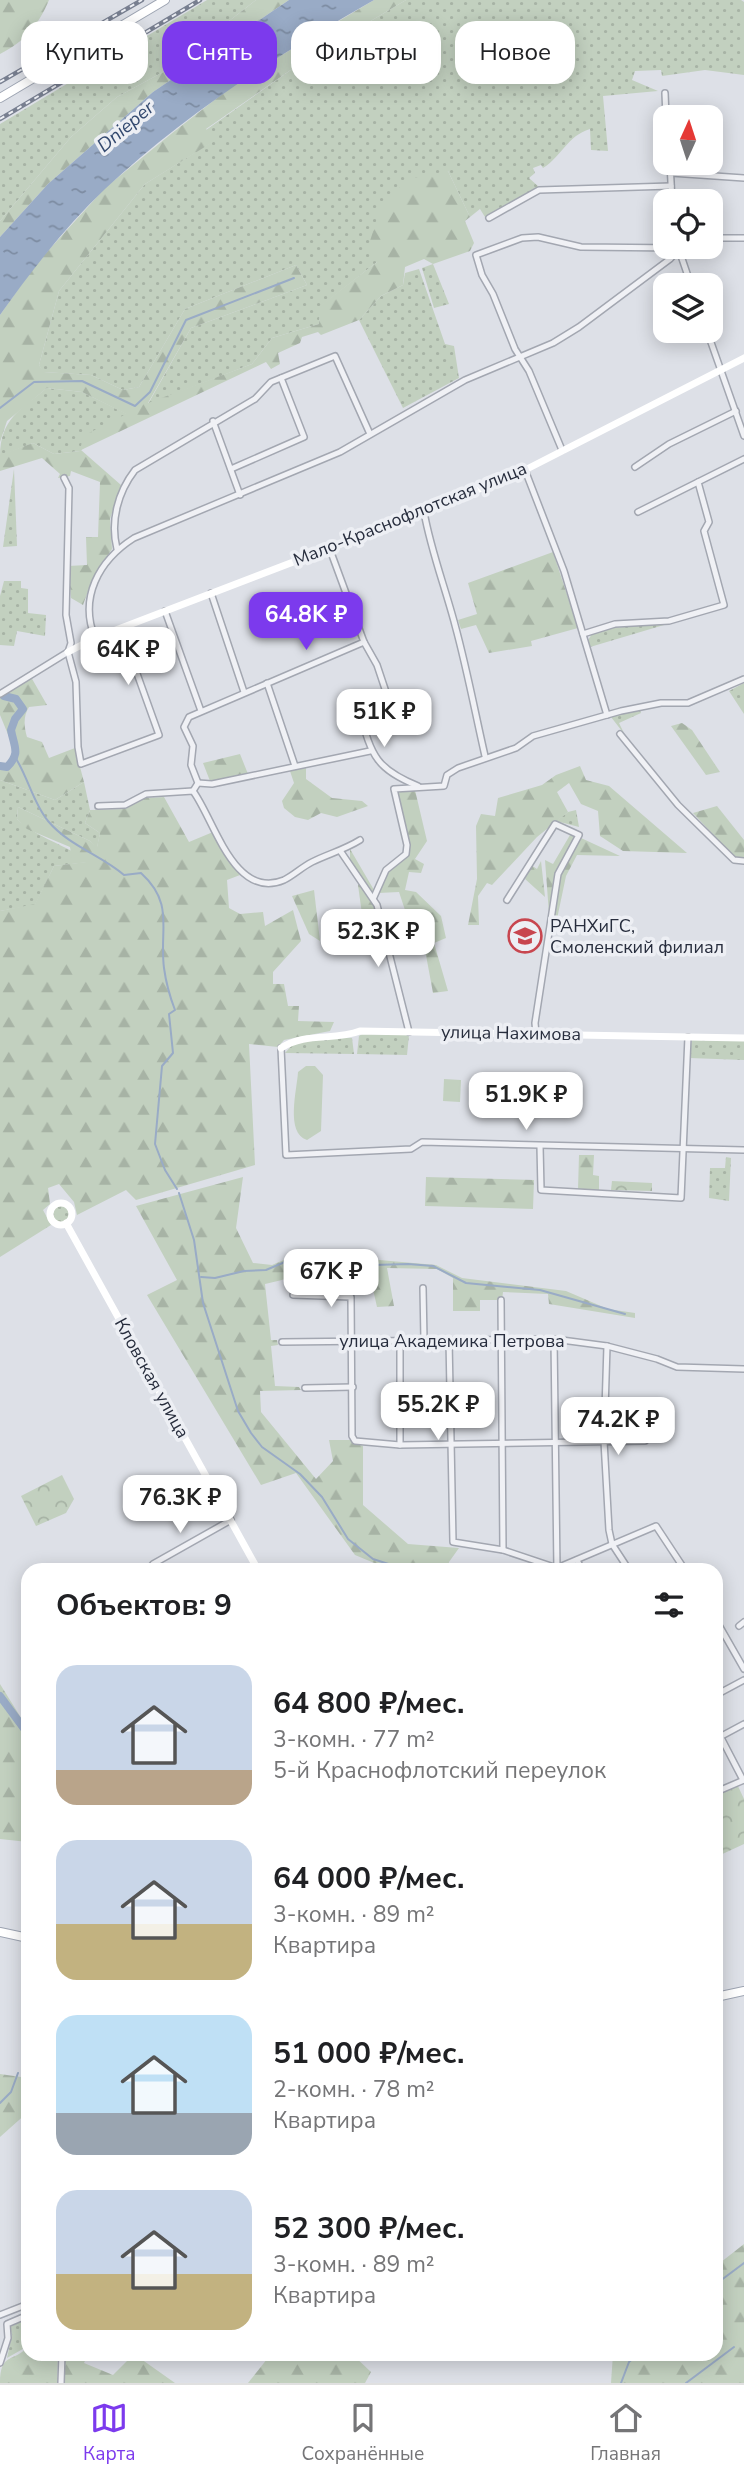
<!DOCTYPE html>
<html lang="ru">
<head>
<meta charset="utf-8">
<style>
	body { margin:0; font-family:"Nunito Sans",sans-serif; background:#f2f2f2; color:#202124; height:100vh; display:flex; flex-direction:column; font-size:26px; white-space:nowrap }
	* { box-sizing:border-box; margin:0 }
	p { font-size:23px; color:#757577 }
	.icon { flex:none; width:38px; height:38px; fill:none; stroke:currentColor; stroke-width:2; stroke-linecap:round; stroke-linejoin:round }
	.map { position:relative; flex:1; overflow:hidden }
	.panel { position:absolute; left:21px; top:1563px; width:702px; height:798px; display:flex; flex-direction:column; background:#fff; border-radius:21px; box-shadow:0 4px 18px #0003 }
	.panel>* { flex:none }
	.top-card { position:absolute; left:21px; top:21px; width:704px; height:63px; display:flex; gap:14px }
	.needle { width:46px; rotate:3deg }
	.tools { position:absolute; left:653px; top:105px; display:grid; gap:14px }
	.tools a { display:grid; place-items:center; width:70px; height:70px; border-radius:14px; background:#fff; box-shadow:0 4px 18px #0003; font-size:35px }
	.price { position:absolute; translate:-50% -60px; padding:0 16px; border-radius:14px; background:#fff; color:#222; font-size:23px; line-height:46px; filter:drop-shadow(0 2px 4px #0008) }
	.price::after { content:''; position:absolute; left:50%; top:42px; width:21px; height:16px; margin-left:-10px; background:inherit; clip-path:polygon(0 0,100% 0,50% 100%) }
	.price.active { background:#7c3aed; color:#fff }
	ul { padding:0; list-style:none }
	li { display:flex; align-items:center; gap:21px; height:175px; padding:0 35px }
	li span { display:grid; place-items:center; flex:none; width:196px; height:140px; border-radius:21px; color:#555 }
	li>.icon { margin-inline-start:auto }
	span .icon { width:84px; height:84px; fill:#fffc; stroke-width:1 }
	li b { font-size:30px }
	h2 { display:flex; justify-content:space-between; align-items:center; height:84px; padding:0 35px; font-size:30px }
	.tag { padding:0 24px; border-radius:21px; background:#fff; box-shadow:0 4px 18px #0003; font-size:24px; line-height:63px }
	.tag.active { background:#7c3aed; color:#fff }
	.menu { display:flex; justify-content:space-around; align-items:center; height:98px; border-top:2px solid #e0e0e0; background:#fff; font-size:19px; color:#757577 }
	.menu a { display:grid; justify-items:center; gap:4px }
	.menu .active { color:#7c3aed }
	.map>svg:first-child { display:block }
	.grass { fill:url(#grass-dots) }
	.forest { fill:url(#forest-firs) }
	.park { fill:url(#park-crowns) }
	.garden { fill:#c2d0bf }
	.water { fill:url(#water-ripples) }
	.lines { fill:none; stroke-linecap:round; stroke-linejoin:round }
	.stream { stroke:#99abc6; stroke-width:2 }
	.river { stroke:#99abc6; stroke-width:8 }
	.street-casing { stroke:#a3a7b1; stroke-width:8 }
	.primary-casing { stroke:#9da4b2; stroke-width:10 }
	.street { stroke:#f0f1f5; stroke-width:5 }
	.secondary { stroke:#fff; stroke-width:7 }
	.primary { stroke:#fff; stroke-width:8 }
	.rail-casing { stroke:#787f90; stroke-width:4.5 }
	.rail { stroke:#edeff4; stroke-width:2; stroke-dasharray:5; stroke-linecap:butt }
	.labels { text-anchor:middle; stroke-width:7; stroke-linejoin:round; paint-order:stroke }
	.street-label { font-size:18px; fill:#272d3d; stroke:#edeff4 }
	.poi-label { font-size:18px; fill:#272d3d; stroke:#edeff4; text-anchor:start }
	.water-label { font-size:19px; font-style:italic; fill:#33496f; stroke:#edeff4 }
</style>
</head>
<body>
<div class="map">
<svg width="744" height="2383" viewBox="0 0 744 2383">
	<defs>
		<pattern id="grass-dots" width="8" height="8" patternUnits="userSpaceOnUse" patternTransform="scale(1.75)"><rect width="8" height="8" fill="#c2d0bf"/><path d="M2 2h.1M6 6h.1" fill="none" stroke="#a7b3a5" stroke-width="1.8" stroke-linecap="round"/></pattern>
		<pattern id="forest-firs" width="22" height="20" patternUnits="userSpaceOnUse" patternTransform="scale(1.75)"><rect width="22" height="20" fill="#c2d0bf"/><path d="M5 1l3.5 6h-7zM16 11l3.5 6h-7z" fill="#a7b3a5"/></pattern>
		<pattern id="park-crowns" width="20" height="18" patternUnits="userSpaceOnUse" patternTransform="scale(1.75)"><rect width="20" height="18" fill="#c2d0bf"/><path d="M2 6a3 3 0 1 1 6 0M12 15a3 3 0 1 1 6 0" fill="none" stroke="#a7b3a5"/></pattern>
		<pattern id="water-ripples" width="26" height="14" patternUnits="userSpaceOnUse" patternTransform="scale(1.75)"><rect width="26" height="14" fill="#99abc6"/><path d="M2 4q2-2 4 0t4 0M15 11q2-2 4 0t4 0" fill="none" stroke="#7d8ca2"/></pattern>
	</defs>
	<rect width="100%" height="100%" fill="#dde0e7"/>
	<!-- grass -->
	<g class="grass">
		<polygon points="207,0 256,0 165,71 117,97 71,137 0,221 0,124"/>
		<path d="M406,0h335l3,2v73l-39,-5 -43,6 -1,-6 -26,1 -3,9 26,11 -55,5 5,55 -17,-1 -1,-21c-23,7 -28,27 -47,39l-2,-3 -8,3 2,5 -6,5 10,9 -54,30 -5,-8 -10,8 -22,-46 -71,91 -56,44 -2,18 -47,14 -20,26 -104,40 43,-76 116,-43 -11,-20 -111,44 -46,78 -16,3 -32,-15 -48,-3 -4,-7 20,-74 86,-107 70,-44 -9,-10 99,-70z"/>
		<polygon points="433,264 449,304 434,308 422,268"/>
		<polygon points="419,269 445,344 454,346 459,378 403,408 359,320 381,296 403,285 405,273"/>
		<path d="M47,388l35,4 45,22 -47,37 -26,3 -21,-11 -33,13c0,-37 21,-47 47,-68z"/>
		<polygon points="14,469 17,546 3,547"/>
		<polygon points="4,581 21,581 21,588 28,589 28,613 46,615 45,636 17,631 14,646 0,645 0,596"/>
		<polygon points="658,624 664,625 590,647 588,640 592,634 613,628"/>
		<polygon points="744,683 744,714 729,691"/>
		<polygon points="640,710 641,713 619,723 625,735 611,717"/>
		<path d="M0,780l55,20 29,-18 6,28 -5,13 15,10 -3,15 -7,-7 -72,-34 -1,12c20,19 50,26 72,43l-35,4 -19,39 -35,6z"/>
		<polygon points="576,810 579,827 556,821 568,812"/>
		<polygon points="362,1034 409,1035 407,1055 357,1054 359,1036"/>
		<polygon points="325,1037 352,1038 354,1054 285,1053 294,1043"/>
		<polygon points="692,1040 744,1041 744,1060 689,1058"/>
		<polygon points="726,1157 731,1158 729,1201 709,1198 710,1168 725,1168"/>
		<circle cx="60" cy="1214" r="9"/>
		<polygon points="28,2318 28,2346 7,2358 12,2335 10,2327"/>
	</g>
	<!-- forest -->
	<g class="forest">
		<path d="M0,0h49c-11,26 -24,41 -49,54z"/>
		<polygon points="256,0 289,0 153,92 48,184 0,237 0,221 71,137 117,97 165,71"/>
		<polygon points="374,0 406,0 305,60 206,129 216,140 145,184 59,291 39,365 44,372 91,375 123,390 139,387 185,309 296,265 307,285 191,328 148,403 252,364 272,338 319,324 320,306 377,262 370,241 381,206 408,179 448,171 470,217 465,221 474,243 470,251 433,264 424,259 405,267 403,285 381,296 359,320 321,335 318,332 302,337 300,343 278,353 280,364 271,369 266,362 81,450 121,485 110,519 112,549 92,580 83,605 71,598 68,566 87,565 86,537 98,537 100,482 71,471 70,476 58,478 60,474 42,458 0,471 0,455 33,443 54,454 80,451 83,436 126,414 82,392 47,388 7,421 0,442 0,315 36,264 105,188 171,134 240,80"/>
		<polygon points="553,552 578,628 531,641 532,646 489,653 476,625 461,629 458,620 477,614 468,583"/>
		<path d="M31,677l16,28 -18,2c-6,9 -5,20 -2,30l15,5 7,16 26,-10 9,34 -29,18 -55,-20v-17l7,1 7,-15 -14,-34v-19z"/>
		<polygon points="682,723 692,730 720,772 706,775 671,726"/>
		<polygon points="240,754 248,774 210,781 203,763"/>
		<polygon points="580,766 586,780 609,786 687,853 623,851 600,836 598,811 581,804 569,783 557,792 568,812 537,837 492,885 487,883 478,896 479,925 468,925 477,879 476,826 481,814 495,816 498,798 542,785 556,775"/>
		<polygon points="306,768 306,779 332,798 362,801 368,806 337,817 321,813 308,820 295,817 284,808 282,801 294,783 290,771"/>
		<polygon points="402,789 415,790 427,841 415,859 424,864 421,873 409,872 405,890 416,892 441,916 446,938 434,943 448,991 433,993 423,939 410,925 399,892 378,893 388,871 407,854 409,843 397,796"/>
		<polygon points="164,797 189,842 213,832 240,875 227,880 229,908 240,914 263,912 265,926 293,910 301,941 273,972 273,984 284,984 288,1006 299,1006 298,1021 334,1022 330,1031 284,1040 278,1047 249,1044 255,1165 136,1200 126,1190 77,1215 74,1202 59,1184 48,1188 50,1204 43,1210 51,1225 0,1257 0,911 35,904 54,866 86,862 72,859 70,847 27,829 17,819 18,807 90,841 97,847 100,833 85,823 90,810 125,809 146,798"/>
		<polygon points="717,806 744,840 744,858 734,857 693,813"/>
		<polygon points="570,835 576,837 556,874 549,914 545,860 553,864"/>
		<polygon points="581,838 620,856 577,855 566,876 557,919 552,921 559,875"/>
		<polygon points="350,849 374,890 373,893 350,863"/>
		<polygon points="541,861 545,897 525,879 531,865 537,869"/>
		<polygon points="361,881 372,897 379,934 365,936 358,885"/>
		<polygon points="314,890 320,941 309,934 292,896"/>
		<polygon points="579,1155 594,1155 593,1175 599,1176 599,1190 578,1189"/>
		<path d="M243,1177l-7,51 17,35 19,2 28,-12 136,12 26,13 104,13 42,18 27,4v5l-86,-14 -1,-10 -45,-2 -1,8h-22v11h-27v-33l-16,-9 -50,-1 7,38 -17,1 -9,-40 -56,-7c-11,18 -28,19 -47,24l6,56h6l1,5 -7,1 4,40 24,1 2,3 -41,1 1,21 55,67 17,-18 -4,-21h22l12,6v59l45,39 51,4 -10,14 -1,7 -57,1 -36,-15 -59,-82 -35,12 -114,-190 30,-15 -41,-74z"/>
		<polygon points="426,1177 534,1180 533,1209 425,1206"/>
		<polygon points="0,1684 28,1729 28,1842 0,1839"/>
		<polygon points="0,2074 28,2078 28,2112 0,2137"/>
		<polygon points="744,2244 744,2383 611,2383 613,2354 716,2354 716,2266"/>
		<path d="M28,2346v8h30l-1,29h-57c0,-32 15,-20 28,-37z"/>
		<polygon points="64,2354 88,2354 84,2363 113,2375 134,2354 175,2383 63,2383"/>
		<polygon points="271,2354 352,2354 371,2372 365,2383 248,2383"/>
	</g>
	<!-- park -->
	<g class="park">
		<polygon points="612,1181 652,1183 652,1191 611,1190"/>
		<polygon points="62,1475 74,1499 66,1513 36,1526 21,1496"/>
		<polygon points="737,1784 744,1799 744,1844 716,1857 716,1794"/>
	</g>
	<!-- garden -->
	<g class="garden">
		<path d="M306,1066h9l8,9 -2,56 -14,9c-22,-7 -10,-50 -9,-68z"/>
		<polygon points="444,1079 461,1080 460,1102 443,1101"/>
	</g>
	<!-- water -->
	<path class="water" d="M289,0h85c-95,54 -189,114 -269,189 -40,38 -73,81 -105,126v-78l48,-53 105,-92z"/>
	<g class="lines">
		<!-- stream -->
		<g class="stream">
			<polyline points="0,408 34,382 82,381 135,406 150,392 186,320 294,278"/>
			<path d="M15,757c13,20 18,46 33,64 21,25 53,34 76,54l17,-2c34,31 18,56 23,95 2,15 6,29 11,42l-6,4 4,39 -11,13 -7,78 10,26 12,19"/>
			<polyline points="179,1193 194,1240 203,1303 238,1411 251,1433 262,1447 300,1474 322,1497 348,1539 373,1559 407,1570"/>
			<polyline points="201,1277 215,1278 244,1271 266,1270 299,1256 326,1257 373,1265 408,1264 433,1266 466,1283 540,1290 625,1314"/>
			<polyline points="0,2103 11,2092 18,2073"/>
			<polyline points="716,2284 744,2263"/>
			<polyline points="621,2383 629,2362 638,2354"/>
			<polyline points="686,2383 734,2347"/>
		</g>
		<!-- river -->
		<g class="river">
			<path d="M0,766l7,1c14,-14 7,-20 4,-37l4,-11 8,-10 -7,-10 -12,-3"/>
			<polyline points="0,1696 28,1734"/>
		</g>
		<defs>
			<g id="street">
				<polyline points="665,93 666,117"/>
				<polyline points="670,163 672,201"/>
				<polyline points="671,173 744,178"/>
				<polyline points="489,218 539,190 671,186"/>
				<polyline points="710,238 744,238"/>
				<polyline points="678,247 691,285"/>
				<polyline points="707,331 744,436"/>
				<polyline points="213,421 240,495"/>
				<polyline points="562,450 529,371 515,349 493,294 482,275 476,255 522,238 538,237 581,247 678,248"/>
				<polyline points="635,467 669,444 736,411"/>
				<polyline points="231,469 304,437 281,378"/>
				<polyline points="525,470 564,571 607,715"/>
				<polyline points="64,478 69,488 66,615 71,643 68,652 76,682 78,747 81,764 159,735 121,629"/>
				<path d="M424,512c7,39 21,75 31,113 12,44 20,87 30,131"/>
				<polyline points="638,512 698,482"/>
				<path d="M117,549c-7,-28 1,-57 18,-79l120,-71 16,-17 64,-26 35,78"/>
				<polyline points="211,593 244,692"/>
				<polyline points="165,611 201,711"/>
				<polyline points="583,634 615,624 669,621 724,605 704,531 709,522 698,482 744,459"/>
				<path d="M95,638c-16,-40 3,-77 39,-100l206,-86 125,-72 88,-37 26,-16 91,-68 11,-12"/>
				<polyline points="364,642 377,665 397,725"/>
				<polyline points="267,683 295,766"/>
				<polyline points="0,694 68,652"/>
				<path d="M389,702l-29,12c12,42 16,55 58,72"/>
				<polyline points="620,734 678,805 734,860 744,861"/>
				<polyline points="198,783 212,784 370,751"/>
				<polyline points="193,791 198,783 191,765 193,746 184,727 189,717 364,642 329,547"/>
				<path d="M98,806l27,-1 21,-11 47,-3c21,28 41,110 91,89 10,-5 18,-13 28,-18 16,-8 32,-12 48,-22"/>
				<polyline points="341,852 377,905 409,1032"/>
				<polyline points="374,897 386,870 406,854 407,845 394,789 444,786 447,775 458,768 516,748 533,736 621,711 661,703 688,703 744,679"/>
				<polyline points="507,900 555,824 579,835 558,874 535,1023 536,1034"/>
				<polyline points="281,1048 286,1155 411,1149 422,1142 744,1150"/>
				<polyline points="540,1146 541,1190 681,1198 688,1037"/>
				<polyline points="423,1288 424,1340"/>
				<polyline points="293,1295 351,1297 352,1436 355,1441 400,1445 645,1441"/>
				<polyline points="501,1300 503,1550"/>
				<polyline points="554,1339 557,1570"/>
				<polyline points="400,1340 400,1445"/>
				<polyline points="449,1340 453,1542 503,1550 557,1568 656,1526 685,1570"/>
				<polyline points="282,1342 554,1339 607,1346 657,1359 677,1367 744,1369"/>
				<polyline points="607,1346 604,1441 609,1530 612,1544 629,1570"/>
				<polyline points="305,1388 353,1387"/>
				<polyline points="577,1560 582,1570"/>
				<polyline points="148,1570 153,1564 231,1520"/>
				<polyline points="716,1620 744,1669"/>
				<polyline points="739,1626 744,1622"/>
				<polyline points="716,1695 744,1680"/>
				<polyline points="716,1728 743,1780"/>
				<polyline points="716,1739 744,1724"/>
				<polyline points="716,1792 744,1780"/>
				<polyline points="0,2315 28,2304"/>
				<polyline points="0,2363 8,2338 7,2324 28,2315"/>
				<polyline points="61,2383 62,2354"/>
			</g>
			<g id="primary">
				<polyline points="0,98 165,0"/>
				<polyline points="0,1932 28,1938"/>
				<polyline points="716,1997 744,1991"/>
			</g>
		</defs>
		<!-- street casing -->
		<use href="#street" class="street-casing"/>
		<!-- primary casing -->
		<use href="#primary" class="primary-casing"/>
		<!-- street -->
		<use href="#street" class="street"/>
		<!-- secondary -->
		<g class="secondary">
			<polyline points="68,652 95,638 424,512 525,470 744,358"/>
			<path d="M281,1048c25,-16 53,-7 79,-17l384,7"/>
			<circle cx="61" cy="1214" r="11"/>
			<polyline points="66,1223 258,1570"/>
		</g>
		<!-- primary -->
		<use href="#primary" class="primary"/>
		<defs>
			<g id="rail">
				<polyline points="0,82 142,0"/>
				<polyline points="0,119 200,0"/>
			</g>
		</defs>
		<!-- rail casing -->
		<use href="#rail" class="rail-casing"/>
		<!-- rail -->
		<use href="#rail" class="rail"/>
	</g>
	<!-- icons -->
	<defs>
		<symbol id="university-ring" viewBox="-11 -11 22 22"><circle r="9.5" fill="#edeff4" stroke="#c8464f" stroke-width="1.5"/><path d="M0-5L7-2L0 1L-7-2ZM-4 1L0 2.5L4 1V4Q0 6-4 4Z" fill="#c8464f"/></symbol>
	</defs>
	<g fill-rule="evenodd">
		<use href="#university-ring" x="506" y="917" width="38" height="38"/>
	</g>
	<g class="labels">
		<!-- street labels -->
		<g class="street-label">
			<text transform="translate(410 514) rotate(-22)" y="6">Мало-Краснофлотская улица</text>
			<text transform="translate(511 1033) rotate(1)" y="6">улица Нахимова</text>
			<text x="452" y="1347">улица Академика Петрова</text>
			<text transform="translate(152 1378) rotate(61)" y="6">Кловская улица</text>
		</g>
		<!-- poi labels -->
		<g class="poi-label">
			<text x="550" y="932">РАНХиГС,<tspan x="550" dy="21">Смоленский филиал</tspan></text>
		</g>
		<!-- water labels -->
		<g class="water-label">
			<text transform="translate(125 126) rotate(-40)" y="7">Dnieper</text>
		</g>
	</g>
</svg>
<div class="tools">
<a><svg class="needle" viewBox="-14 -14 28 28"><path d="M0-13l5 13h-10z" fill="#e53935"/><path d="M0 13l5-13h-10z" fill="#757577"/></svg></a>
<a><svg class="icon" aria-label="locate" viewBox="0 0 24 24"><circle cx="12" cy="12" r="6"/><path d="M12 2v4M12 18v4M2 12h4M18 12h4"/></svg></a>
<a><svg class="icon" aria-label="layers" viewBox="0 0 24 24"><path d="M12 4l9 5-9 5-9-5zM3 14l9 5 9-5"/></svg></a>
</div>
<b class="price active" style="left:306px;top:652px">64.8K ₽</b>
<b class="price" style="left:128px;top:687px">64K ₽</b>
<b class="price" style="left:384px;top:749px">51K ₽</b>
<b class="price" style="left:378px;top:969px">52.3K ₽</b>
<b class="price" style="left:526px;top:1132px">51.9K ₽</b>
<b class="price" style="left:331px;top:1309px">67K ₽</b>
<b class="price" style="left:438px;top:1442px">55.2K ₽</b>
<b class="price" style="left:618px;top:1457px">74.2K ₽</b>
<b class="price" style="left:180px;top:1535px">76.3K ₽</b>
<div class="top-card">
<a class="tag">Купить</a>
<a class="tag active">Снять</a>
<a class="tag">Фильтры</a>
<a class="tag">Новое</a>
</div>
<section class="panel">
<h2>Объектов: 9<svg class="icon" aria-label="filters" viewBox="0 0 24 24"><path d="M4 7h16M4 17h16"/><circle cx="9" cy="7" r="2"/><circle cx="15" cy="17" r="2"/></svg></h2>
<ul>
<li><span style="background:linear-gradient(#c9d6e8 75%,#b9a48a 0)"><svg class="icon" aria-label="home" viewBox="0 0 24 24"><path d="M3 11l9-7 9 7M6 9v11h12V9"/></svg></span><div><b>64 800 ₽/мес.</b><p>3-комн. · 77 m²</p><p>5-й Краснофлотский переулок</p></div></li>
<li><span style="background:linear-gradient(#c9d6e8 60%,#c2b280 0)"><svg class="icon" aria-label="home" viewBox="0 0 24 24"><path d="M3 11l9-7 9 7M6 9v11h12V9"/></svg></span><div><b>64 000 ₽/мес.</b><p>3-комн. · 89 m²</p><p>Квартира</p></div></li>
<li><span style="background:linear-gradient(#bfe0f5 70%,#9aa5b1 0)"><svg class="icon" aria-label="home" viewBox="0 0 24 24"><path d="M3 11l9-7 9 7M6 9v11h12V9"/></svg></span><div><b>51 000 ₽/мес.</b><p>2-комн. · 78 m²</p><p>Квартира</p></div></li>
<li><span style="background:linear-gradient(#c9d6e8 60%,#c2b280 0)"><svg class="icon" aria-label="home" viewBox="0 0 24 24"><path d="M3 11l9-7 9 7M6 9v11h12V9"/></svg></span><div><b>52 300 ₽/мес.</b><p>3-комн. · 89 m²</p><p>Квартира</p></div></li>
</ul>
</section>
</div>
<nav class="menu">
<a class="active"><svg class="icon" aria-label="map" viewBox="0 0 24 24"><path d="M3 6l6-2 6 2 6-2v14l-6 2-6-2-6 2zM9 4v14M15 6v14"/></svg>Карта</a>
<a><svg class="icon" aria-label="saved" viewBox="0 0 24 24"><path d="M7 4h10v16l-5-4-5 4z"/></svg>Сохранённые</a>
<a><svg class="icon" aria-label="home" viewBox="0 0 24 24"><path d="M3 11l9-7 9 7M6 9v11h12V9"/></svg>Главная</a>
</nav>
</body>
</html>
